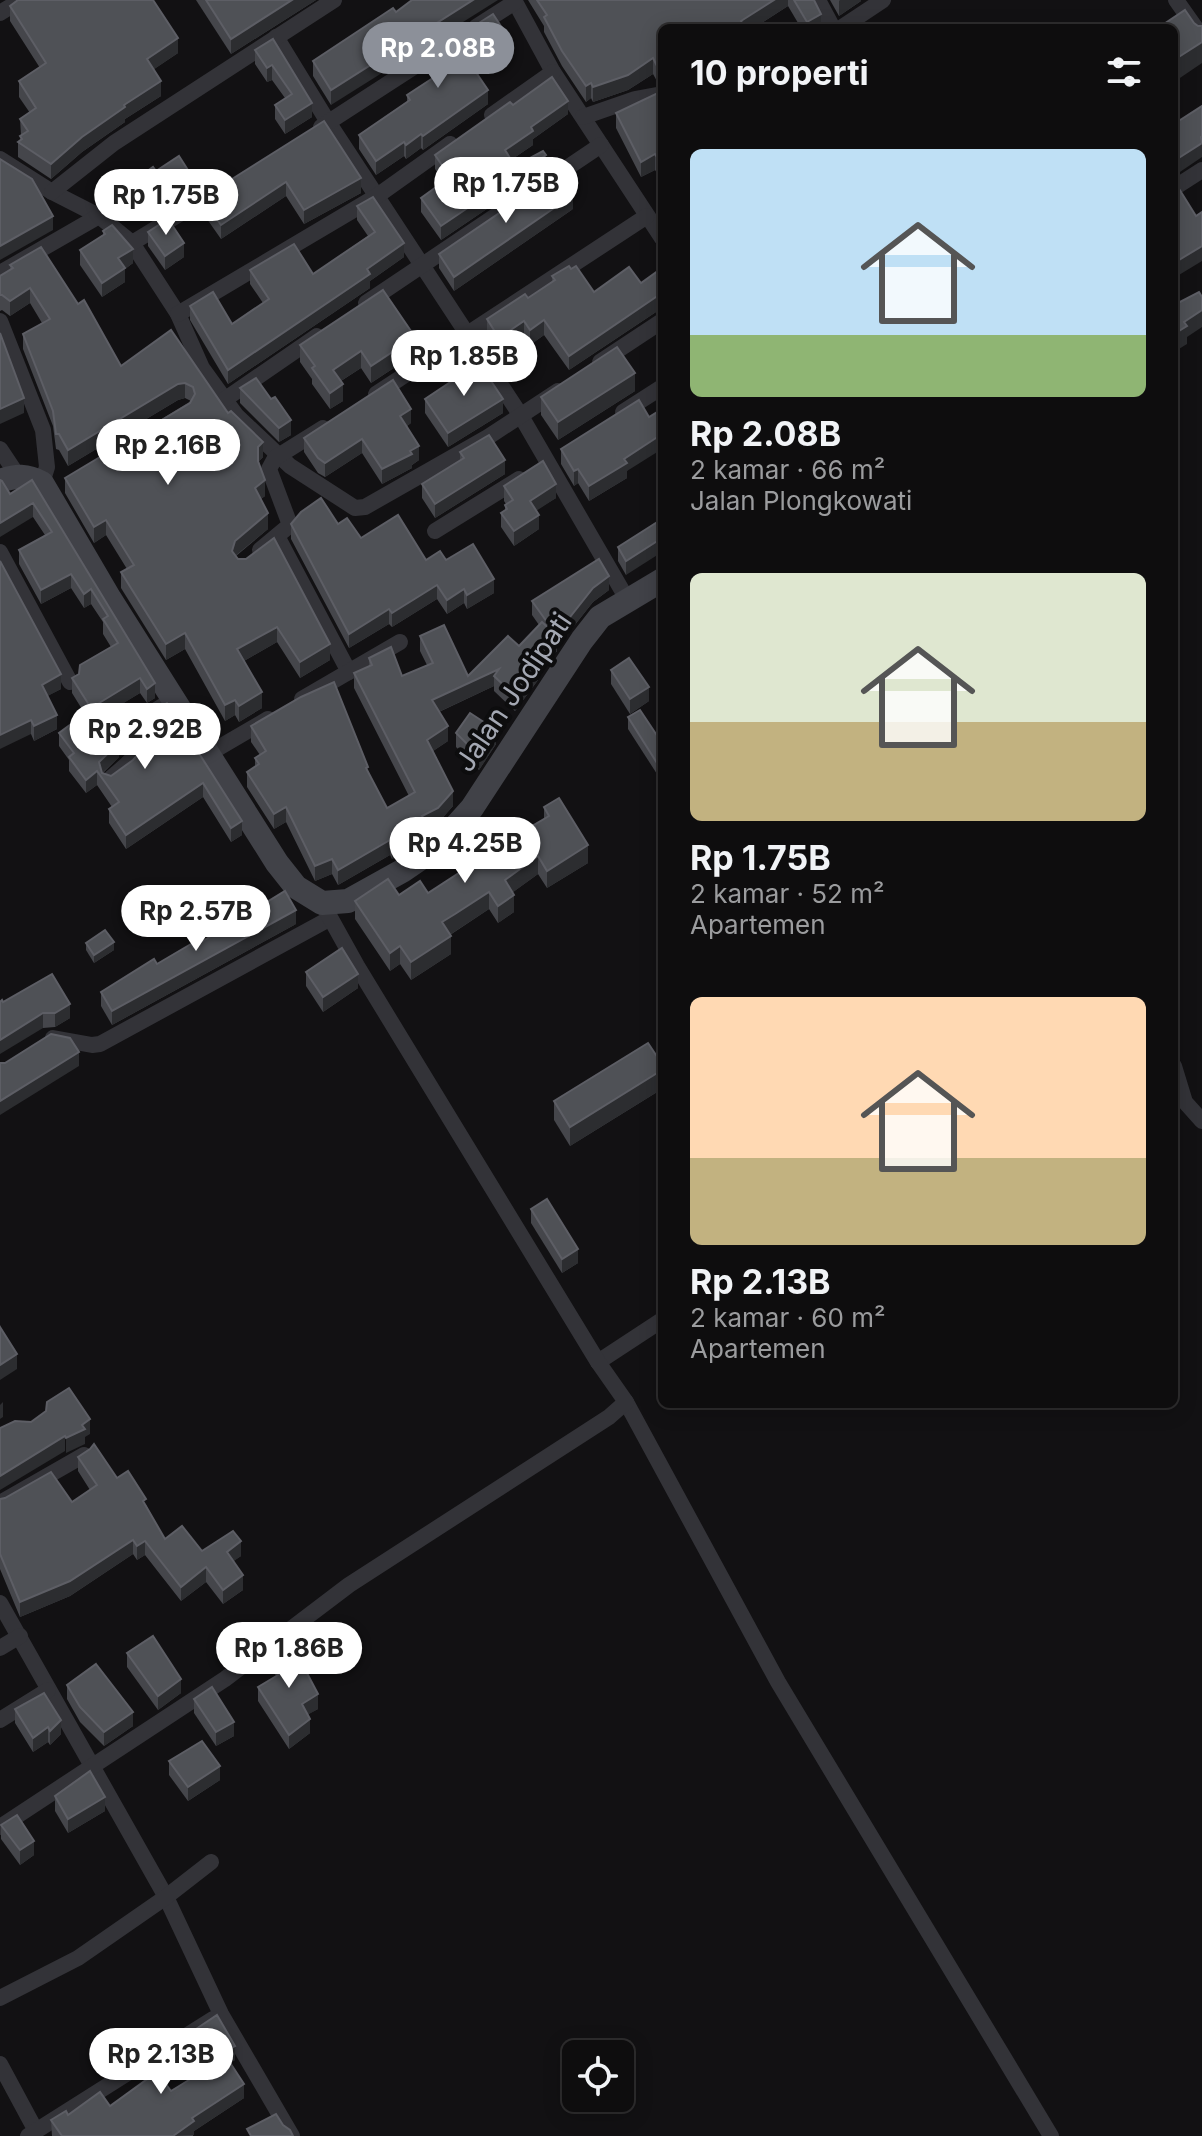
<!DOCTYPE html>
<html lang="id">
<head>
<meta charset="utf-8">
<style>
	body { margin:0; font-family:Inter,sans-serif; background:#171617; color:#f1f3f6; height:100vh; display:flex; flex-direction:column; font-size:30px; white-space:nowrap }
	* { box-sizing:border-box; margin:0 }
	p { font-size:26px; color:#9b9c9e }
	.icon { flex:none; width:44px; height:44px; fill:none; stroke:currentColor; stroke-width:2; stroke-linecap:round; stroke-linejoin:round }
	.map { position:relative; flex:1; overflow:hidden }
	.side { position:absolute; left:658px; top:24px; width:520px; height:1384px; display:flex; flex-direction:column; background:#0e0d0e; border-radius:12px; box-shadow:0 4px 20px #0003,0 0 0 2px #2e2d2e }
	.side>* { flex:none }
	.tools { position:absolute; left:562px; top:2040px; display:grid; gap:16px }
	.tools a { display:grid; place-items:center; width:72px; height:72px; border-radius:12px; background:#0e0d0e; box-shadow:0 4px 20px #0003,0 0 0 2px #2e2d2e; font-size:40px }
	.price { position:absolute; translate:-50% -68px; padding:0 18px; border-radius:28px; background:#fff; color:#222; font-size:26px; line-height:52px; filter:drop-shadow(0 2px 4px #0008) }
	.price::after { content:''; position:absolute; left:50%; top:48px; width:24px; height:18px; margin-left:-12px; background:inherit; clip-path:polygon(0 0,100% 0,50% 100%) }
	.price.active { background:#8c9099; color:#fff }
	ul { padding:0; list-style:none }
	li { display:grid; align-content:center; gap:16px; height:424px; padding:0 32px }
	li span { display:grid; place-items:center; height:248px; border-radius:12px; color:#555 }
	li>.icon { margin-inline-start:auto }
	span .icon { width:144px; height:144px; fill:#fffc; stroke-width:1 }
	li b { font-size:34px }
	h2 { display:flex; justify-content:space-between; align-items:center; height:96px; padding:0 32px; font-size:34px }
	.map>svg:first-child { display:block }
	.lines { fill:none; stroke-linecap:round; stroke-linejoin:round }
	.street { stroke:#333338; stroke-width:16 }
	.secondary { stroke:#414248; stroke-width:24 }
	.wall { fill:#45464b }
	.shaded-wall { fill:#2c2d30 }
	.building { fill:#4f5156; stroke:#5d5e65; stroke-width:2 }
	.labels { text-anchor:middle; stroke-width:8; stroke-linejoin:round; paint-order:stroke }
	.street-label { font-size:28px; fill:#a4a8b3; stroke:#0d0d0e }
</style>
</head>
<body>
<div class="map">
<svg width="1202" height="2136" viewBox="0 0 1202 2136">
	<rect width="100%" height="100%" fill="#121113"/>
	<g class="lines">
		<!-- street -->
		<g class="street">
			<polyline points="514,0 553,72 662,238"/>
			<polyline points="818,0 833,28"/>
			<polyline points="1176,0 1202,37"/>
			<polyline points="0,13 21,0"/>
			<polyline points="476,27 515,2"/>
			<polyline points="841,28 883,0"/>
			<polyline points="276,37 328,122 521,416 627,599"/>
			<polyline points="492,115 553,72"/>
			<polyline points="583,117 635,99 662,94"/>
			<polyline points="321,127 443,48"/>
			<polyline points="0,159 52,192 99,216 132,243 178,314 202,368 236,415 290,466 355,508 365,507 488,437 558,391"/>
			<polyline points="1174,188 1202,170"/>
			<polyline points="52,192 114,143 334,0"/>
			<polyline points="132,243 219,190"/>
			<polyline points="0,273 99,216"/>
			<polyline points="366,303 601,145"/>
			<polyline points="178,314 377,196 450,144"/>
			<polyline points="0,321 43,430 47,467 42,483"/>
			<polyline points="600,362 662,321"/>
			<polyline points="376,394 647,216"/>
			<polyline points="224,400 317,336"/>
			<polyline points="623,412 662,387"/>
			<polyline points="0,449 18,476"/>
			<polyline points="435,531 519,479"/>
			<polyline points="277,536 349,672"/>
			<polyline points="260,550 290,525 269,469 275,458 323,428"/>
			<polyline points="0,552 70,682"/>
			<polyline points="302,699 400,642"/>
			<polyline points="208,754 268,719"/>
			<path d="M111,778c24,-21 33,-24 28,-57l36,-23"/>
			<polyline points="53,1038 92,1045 100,1044 329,919"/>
			<polyline points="1174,1066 1185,1102 1202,1121"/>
			<polyline points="598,1362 662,1320"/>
			<polyline points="626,1402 778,1682 1051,2136"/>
			<polyline points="0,1503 84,1455"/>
			<polyline points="0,1603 166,1897 221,2014 292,2136"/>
			<polyline points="0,1648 20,1636"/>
			<polyline points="0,1720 48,1690"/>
			<polyline points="0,1827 225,1679 349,1585 609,1417 626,1402 598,1362 357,966 322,903"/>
			<polyline points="0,1998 78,1958 166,1897 211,1862"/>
			<polyline points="0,2064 36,2131"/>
			<polyline points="28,2136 213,2019"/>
		</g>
		<!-- secondary -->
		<path class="secondary" d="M0,481c16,-6 27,-6 42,2l68,116 167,264 19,24 26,16 26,-2 54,-30 35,-24 35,-39 110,-168 18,-23 62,-37"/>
	</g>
	<!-- wall -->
	<g class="wall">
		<polygon points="196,0 316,0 231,54"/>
		<polygon points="528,0 814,0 821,28 801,28 788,6 754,28 662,28 662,83 658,83 653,74 628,90 593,102 591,98 586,102 562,66 544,32 544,26"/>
		<polygon points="830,0 861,0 861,1 839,16"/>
		<polygon points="10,6 178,53 154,69 161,96 125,119 125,122 82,152 51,179 18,157 18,142 20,140 21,135 20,119 30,113 19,97 19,81 40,68 10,21"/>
		<polygon points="396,12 331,105 313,76 313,61"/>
		<polygon points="255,50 312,103 312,117 285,134 275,119 275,105 285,98 272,80 267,82 255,64"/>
		<polygon points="508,51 478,75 488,104 423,150 421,148 406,159 404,156 376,175 359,149 359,135 407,102 407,95 432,78 427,71 427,56"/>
		<polygon points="662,91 662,180 655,170 641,177 616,128 616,113"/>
		<polygon points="513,105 568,114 533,139 533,145 511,160 515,166 546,169 441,240 421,212 421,198 444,182 435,169 435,155"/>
		<polygon points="324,121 361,193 304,224 286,196 221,239 202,212 202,198"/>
		<polygon points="156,171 193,192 148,220 132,196 132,182"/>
		<polygon points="357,206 404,257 370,281 370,288 228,384 190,320 190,306 232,324 263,303 250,284 250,270 313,274 368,236 357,220"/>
		<polygon points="573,209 454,291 439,268 439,254"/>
		<polygon points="103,231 133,263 125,269 125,282 102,297 80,265 80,250 103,235"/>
		<polygon points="148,232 184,257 165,270 148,246"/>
		<polygon points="10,265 78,304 121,366 171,330 228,413 263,457 258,462 265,496 261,499 268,529 236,556 330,660 300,678 277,642 244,661 262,708 239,722 235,715 225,721 185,649 166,660 121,588 121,572 127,569 106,535 94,543 65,493 65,478 191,401 185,398 178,400 68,466 59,450 56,449 53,426 23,349 23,334 42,323 30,303 10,316 2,310 0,311 0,276 10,269"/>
		<polygon points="662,268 662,311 656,312 569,370 544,335 530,345 524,336 499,352 487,333 487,319 528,298 552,282 552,276 594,292 641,283"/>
		<polygon points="662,320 662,339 660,336 660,321"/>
		<polygon points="300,345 415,354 371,383 361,368 341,381 343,401 330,409 312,384 312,379 300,362"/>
		<polygon points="240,388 291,435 279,442 240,403"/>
		<polygon points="635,391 558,440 541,415 541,397"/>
		<polygon points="425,399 503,413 448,447 425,413"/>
		<polygon points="649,417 627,471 627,478 589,501 578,483 574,486 561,464 561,449"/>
		<polygon points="411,423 407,426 419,460 412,465 412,468 382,484 362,453 325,477 318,473 304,452 304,438"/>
		<polygon points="460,452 505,474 435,518 422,498 422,484 460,460"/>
		<polygon points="32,480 155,698 147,703 140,693 100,717 119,757 103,773 111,776 170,741 158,722 158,708 242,835 231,842 203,797 126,849 109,823 109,809 112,807 97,785 86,793 69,771 69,760 59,746 59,733 85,714 72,693 72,678 79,674 111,647 103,634 103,622 91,604 84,608 71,588 41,604 19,564 19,550 45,535 33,517 10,494"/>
		<polygon points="504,486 556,498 536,510 539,529 514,546 501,527 501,513 505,511 505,505 506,504 504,501"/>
		<polygon points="662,519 626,575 618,561 618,547"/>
		<polygon points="291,524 338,524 361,538 426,560 446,560 494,593 467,609 464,603 447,614 437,599 392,627 389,624 349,648 291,539"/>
		<polygon points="0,561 61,689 47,696 57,729 34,741 31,734"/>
		<polygon points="609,590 593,602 570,631 557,640 557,651 538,671 538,680 515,711 494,691 494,686 439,712 448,741 433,751 453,806 438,823 425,830 425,837 398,856 392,859 390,855 338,885 332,874 315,881 286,822 274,829 247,787 247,772 255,767 255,758 260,755 251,742 251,726 368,772 387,808 409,796 354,688 354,673 369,666 369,658 402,676 427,665 420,651 420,636 468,676 519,646 539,625 532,615 532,601"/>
		<polygon points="611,670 649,701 630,714 611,684"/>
		<polygon points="628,717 662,743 662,771 657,774 628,729"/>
		<polygon points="456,733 496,744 479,770 456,747"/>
		<polygon points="544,807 588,863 547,888 538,874 513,892 514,912 498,923 489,909 450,935 451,954 411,980 400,964 390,971 355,919 355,901 399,895 428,893 463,871 455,859 455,841 494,863 534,833 534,825 544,819"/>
		<polygon points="296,924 112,1025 101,1006 101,992 193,947"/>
		<polygon points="86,943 114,950 94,963 86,950"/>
		<polygon points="306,972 358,988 323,1012 306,986"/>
		<polygon points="52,974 70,1018 55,1027 43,1028 3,1002"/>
		<polygon points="662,1064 662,1089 570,1146 554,1120 554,1101"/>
		<polygon points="531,1209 578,1263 562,1273 531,1223"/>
		<polygon points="78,1457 117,1478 146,1505 165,1539 202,1551 241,1556 233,1561 243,1590 223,1604 206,1582 181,1601 145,1555 137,1560 133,1554 70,1596 20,1617 0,1569 0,1499 72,1502 90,1490 78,1471"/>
		<polygon points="127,1653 181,1693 158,1710 127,1667"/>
		<polygon points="273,1656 318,1709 308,1714 310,1733 289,1749 258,1701 258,1687 276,1676 273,1670"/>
		<polygon points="67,1685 133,1726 104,1746 80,1722 67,1699"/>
		<polygon points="194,1699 234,1736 216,1746 194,1713"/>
		<polygon points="15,1709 61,1734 50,1745 48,1742 33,1752 15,1723"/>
		<polygon points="169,1761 220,1780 188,1801 169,1775"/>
		<polygon points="55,1796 105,1811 68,1833 55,1811"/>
		<polygon points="1,1825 34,1855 20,1865 1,1839"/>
		<polygon points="196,2029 235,2060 230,2063 244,2098 194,2131 193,2136 52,2136 51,2120 68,2115 171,2091 191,2078 185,2066 185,2052 197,2045 196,2043"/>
	</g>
	<!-- shaded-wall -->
	<g class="shaded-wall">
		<polygon points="292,0 316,0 231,54 231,39"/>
		<polygon points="473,0 498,0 331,105 331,90"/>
		<polygon points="774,0 788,0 788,6 754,28 741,28 741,21"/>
		<polygon points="840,0 861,0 861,1 839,16 839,1"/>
		<polygon points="821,14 821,28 807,28 807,22"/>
		<polygon points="508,37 508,51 471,79 471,65"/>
		<polygon points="178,38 178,53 147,74 147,59"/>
		<polygon points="1202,42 1202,63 1174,82 1174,60"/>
		<polygon points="653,58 653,74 628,90 593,102 593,87"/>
		<polygon points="272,65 272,80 267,82 267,68"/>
		<polygon points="161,81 161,96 125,119 125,122 82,152 51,179 51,164 82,137 124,105"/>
		<polygon points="591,83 591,98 586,102 586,86"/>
		<polygon points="488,90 488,104 423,150 423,136"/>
		<polygon points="568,101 568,114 533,139 533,145 505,164 505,150 531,127"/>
		<polygon points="312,103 312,117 285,134 285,120"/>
		<polygon points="421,134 421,148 406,159 406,145"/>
		<polygon points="1202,136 1202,157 1174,176 1174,161"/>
		<polygon points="404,142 404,156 376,175 376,161"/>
		<polygon points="655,154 655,170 641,177 641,162"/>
		<polygon points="546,155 546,169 441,240 441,226"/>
		<polygon points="193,178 193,192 148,220 148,206"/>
		<polygon points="361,178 361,193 304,224 304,210"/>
		<polygon points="286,182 286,196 221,239 221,225"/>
		<polygon points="573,195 573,209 454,291 454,277"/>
		<polygon points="53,216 53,230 0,260 0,246"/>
		<polygon points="184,243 184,257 165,270 165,256"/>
		<polygon points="404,243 404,257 370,281 370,288 228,384 228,370"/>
		<polygon points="1202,246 1202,261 1174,278 1174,263"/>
		<polygon points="133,249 133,263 125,269 125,282 102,297 102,283 118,258"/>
		<polygon points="30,288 30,303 10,316 10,301"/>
		<polygon points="656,297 656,312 569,370 569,356"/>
		<polygon points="1202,310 1202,327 1187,337 1187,344 1174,352 1174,334 1184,322"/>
		<polygon points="544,320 544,335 530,345 530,330"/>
		<polygon points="524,321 524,336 499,352 499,338"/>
		<polygon points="415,337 415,354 371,383 371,366"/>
		<polygon points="361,351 361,368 333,386 333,370"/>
		<polygon points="635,373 635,391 558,440 558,422"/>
		<polygon points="185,383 185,398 178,400 68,466 68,450 178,384"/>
		<polygon points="343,384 343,401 330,409 330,393"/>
		<polygon points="24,398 24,413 0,424 0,409"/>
		<polygon points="503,399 503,413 448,447 448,433"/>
		<polygon points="411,409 411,423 400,431 400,416"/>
		<polygon points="291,420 291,435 279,442 279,428"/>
		<polygon points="662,434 662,449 627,471 627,478 589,501 589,486 624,459"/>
		<polygon points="362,439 362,453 325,477 325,463"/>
		<polygon points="263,442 263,457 258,462 258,447"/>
		<polygon points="419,446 419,460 412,465 412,468 382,484 382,469"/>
		<polygon points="505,460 505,474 435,518 435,504"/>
		<polygon points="578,469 578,483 574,486 574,471"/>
		<polygon points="265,480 265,496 255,503 255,488"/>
		<polygon points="556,484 556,498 530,515 530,501"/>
		<polygon points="33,503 33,517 0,537 0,523"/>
		<polygon points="268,513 268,529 235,556 232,551 235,541"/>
		<polygon points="539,515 539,529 514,546 514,531"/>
		<polygon points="106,520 106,535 94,543 94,527"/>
		<polygon points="662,538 662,552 626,575 626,561"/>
		<polygon points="71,574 71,588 41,604 41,590"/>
		<polygon points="609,576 609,590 593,602 570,631 557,640 557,651 538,671 538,680 515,711 515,696 534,661 552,641 552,629 593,588"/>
		<polygon points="494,579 494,593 467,609 467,595"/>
		<polygon points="437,585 437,599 392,627 392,613"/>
		<polygon points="91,589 91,604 84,608 84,594"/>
		<polygon points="464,589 464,603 447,614 447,600"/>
		<polygon points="389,609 389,624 349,648 349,634"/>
		<polygon points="277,627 277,642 237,665 237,649"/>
		<polygon points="185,633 185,649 166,660 166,644"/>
		<polygon points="330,644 330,660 300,678 300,662"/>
		<polygon points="499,669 494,676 494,686 432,715 432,700"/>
		<polygon points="61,674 61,689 42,699 42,685"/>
		<polygon points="140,678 140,693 91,723 91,708"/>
		<polygon points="155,683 155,698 147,703 147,689"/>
		<polygon points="649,687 649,701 630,714 630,699"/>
		<polygon points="262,692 262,708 239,722 239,706"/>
		<polygon points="235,700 235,715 225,721 225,705"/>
		<polygon points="57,715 57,729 34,741 34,726"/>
		<polygon points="31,720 31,734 0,749 0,735"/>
		<polygon points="448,726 448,741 427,755 427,740"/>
		<polygon points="496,730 496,744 479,770 479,756"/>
		<polygon points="119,743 119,757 99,776 99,762"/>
		<polygon points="662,760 662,771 657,774 657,763"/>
		<polygon points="97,771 97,785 86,793 86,780"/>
		<polygon points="203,783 203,797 126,849 126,835"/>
		<polygon points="453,791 453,806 438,823 425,830 425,837 392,859 392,843 422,816"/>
		<polygon points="286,807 286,822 274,829 274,814"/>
		<polygon points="242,821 242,835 231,842 231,828"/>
		<polygon points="390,840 390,855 338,885 338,870"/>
		<polygon points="588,845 588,863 547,888 547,871"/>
		<polygon points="538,856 538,874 505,898 505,880"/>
		<polygon points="332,859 332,874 315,881 315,866"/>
		<polygon points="489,892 489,909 442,940 442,922"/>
		<polygon points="514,895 514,912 498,923 498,906"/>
		<polygon points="296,910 296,924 112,1025 112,1011"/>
		<polygon points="451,936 451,954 411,980 411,962"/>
		<polygon points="114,942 114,950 94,963 94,955"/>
		<polygon points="400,946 400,964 390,971 390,953"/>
		<polygon points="358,974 358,988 323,1012 323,997"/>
		<polygon points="70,1004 70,1018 55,1027 55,1013"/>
		<polygon points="43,1013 43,1028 0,1054 0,1040"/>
		<polygon points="79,1052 79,1066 0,1115 0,1101"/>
		<polygon points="662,1070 662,1089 570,1146 570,1127"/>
		<polygon points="578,1249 578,1263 562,1273 562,1259"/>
		<polygon points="17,1354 17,1369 0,1380 0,1365"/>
		<polygon points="3,1402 3,1417 0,1419 0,1405"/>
		<polygon points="90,1419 90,1434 85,1437 85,1444 66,1453 66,1438"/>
		<polygon points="65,1436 65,1451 0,1490 0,1476"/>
		<polygon points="133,1540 133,1554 70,1596 20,1617 20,1602"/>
		<polygon points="145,1541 145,1555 137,1560 137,1546"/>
		<polygon points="241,1541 241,1556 227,1566 227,1552"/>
		<polygon points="206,1567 206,1582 181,1601 181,1587"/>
		<polygon points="243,1575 243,1590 223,1604 223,1590"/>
		<polygon points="181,1679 181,1693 158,1710 158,1696"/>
		<polygon points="318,1694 318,1709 302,1718 302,1704"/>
		<polygon points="133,1712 133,1726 104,1746 104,1732"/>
		<polygon points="310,1719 310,1733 289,1749 289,1735"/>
		<polygon points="61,1720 61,1734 50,1745 50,1731"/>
		<polygon points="234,1722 234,1736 216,1746 216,1732"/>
		<polygon points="48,1727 48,1742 33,1752 33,1738"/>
		<polygon points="220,1766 220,1780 188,1801 188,1787"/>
		<polygon points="105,1797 105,1811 68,1833 68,1819"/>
		<polygon points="34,1841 34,1855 20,1865 20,1850"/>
		<polygon points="235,2046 235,2060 223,2066 223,2052"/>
		<polygon points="244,2084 244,2098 194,2131 194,2135 173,2136 192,2118"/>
	</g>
	<!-- building -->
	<g class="building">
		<polygon points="18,0 153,0 178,38 147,59 161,81 124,105 125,107 82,137 51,164 18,142 22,139 20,136 28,131 20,119 36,108 19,81 46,63 10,6"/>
		<polygon points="206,0 292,0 231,39"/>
		<polygon points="412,0 473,0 331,90 313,61 393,8 396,12"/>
		<polygon points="537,0 774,0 741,21 745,28 662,28 662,68 658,68 653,58 628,75 593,87 591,83 586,86 562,51 544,17 547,15"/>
		<polygon points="794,0 814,0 821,14 807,22"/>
		<polygon points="1185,10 1194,23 1198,26 1202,26 1202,42 1174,60 1174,28 1158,28"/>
		<polygon points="493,14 508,37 471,65 488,90 423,136 421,134 406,145 404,142 376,161 359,135 410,100 407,95 439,74 427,56"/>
		<polygon points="273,39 312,103 285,120 275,105 292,94 272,65 267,68 255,50"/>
		<polygon points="552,77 568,101 531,127 533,131 505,150 515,166 543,151 546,155 441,226 421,198 450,177 435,155 510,102 513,105"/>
		<polygon points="662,91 662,165 655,154 641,162 616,113"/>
		<polygon points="1202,106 1202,136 1201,137 1202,143 1174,161 1174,124"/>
		<polygon points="324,121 361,178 304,210 286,182 221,225 202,198"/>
		<polygon points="179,156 193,178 148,206 132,182 153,167 156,171"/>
		<polygon points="0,159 32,179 53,216 0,246"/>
		<polygon points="558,173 573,195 454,277 439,254"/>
		<polygon points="1174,183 1176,184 1196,216 1202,212 1202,246 1174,263"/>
		<polygon points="373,197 404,243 367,269 370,274 228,370 190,306 213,292 232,324 269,299 250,270 294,244 313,274 375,232 357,206"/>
		<polygon points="168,219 184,243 165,256 148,232"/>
		<polygon points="112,225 133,249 118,258 125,268 102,283 80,250 105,234 103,231"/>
		<polygon points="41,247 78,304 84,300 121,366 171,330 228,413 231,411 263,442 258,447 258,461 265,480 255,488 268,513 235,541 232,551 238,559 246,559 274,538 330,644 300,662 277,627 237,649 262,692 239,706 235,700 225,705 185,633 166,644 121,572 134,565 106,520 94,527 65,478 190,403 195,394 193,387 185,383 178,384 68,450 59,434 56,434 53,411 23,334 50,319 30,288 10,301 2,295 0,295 0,276 13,268 10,265"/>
		<polygon points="569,266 571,269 576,266 594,292 629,267 641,283 662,268 662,297 656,297 569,356 544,320 530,330 524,321 499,338 487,319 525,294 528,298 555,280 552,276"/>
		<polygon points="383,290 415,337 371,366 361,351 333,370 343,384 330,393 312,368 315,366 300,345"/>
		<polygon points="1199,292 1202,297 1202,310 1184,322 1187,326 1174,334 1174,302 1180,302"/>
		<polygon points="0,333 24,398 0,409"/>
		<polygon points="617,347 635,373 558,422 541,397"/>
		<polygon points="479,363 503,399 448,433 425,399"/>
		<polygon points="256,378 271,399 275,397 291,420 279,428 240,388"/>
		<polygon points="393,380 411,409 400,416 419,446 410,451 412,454 382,469 362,439 325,463 318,458 304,438"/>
		<polygon points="639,400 649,417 662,409 662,434 624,459 627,463 589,486 578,469 574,471 561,449"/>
		<polygon points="489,435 505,460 435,504 422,484 464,458 460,452"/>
		<polygon points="543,461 556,484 530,501 539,515 514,531 501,513 507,509 505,505 513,500 504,486"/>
		<polygon points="0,480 2,481 10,494 32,480 155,683 147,689 140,678 91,708 72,678 79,674 80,665 118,643 103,619 108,616 91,589 84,594 71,574 41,590 19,550 52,532 33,503 0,523"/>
		<polygon points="321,498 338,524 347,518 361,538 398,515 426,560 440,551 446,560 473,544 494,579 467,595 464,589 447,600 437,585 392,613 389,609 349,634 291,524 301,512"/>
		<polygon points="662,519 662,538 626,561 618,547"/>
		<polygon points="599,559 609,576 593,588 570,617 552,629 532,601"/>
		<polygon points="0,561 61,674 42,685 57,715 34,726 31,720 0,735"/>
		<polygon points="542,622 557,636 534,661 538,665 515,696 494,676 499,669 432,700 448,726 427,740 453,791 438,808 422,816 425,822 398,840 392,843 390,840 338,870 332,859 315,866 286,807 274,814 247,772 259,764 255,758 266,751 251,726 301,697 334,682 368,767 366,768 387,808 415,792 354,673 372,665 369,658 391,647 402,676 433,663 420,636 444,625 468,676 508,636 519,646"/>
		<polygon points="629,658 649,687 630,699 611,670"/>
		<polygon points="167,703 242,821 231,828 203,783 126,835 109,809 119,802 97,771 86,780 69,757 74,753 59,733 93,708 119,743 99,762 102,773 111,776 133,760 146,745 151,753 176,738 158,708"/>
		<polygon points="640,710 662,743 662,760 657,763 628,717"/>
		<polygon points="470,713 496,730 479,756 456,733"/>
		<polygon points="559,798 588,845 547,871 538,856 505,880 514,895 498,906 489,892 455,914 442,922 451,936 411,962 400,946 390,953 355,901 388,879 399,895 420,881 428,893 471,865 455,841 472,830 494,863 537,831 534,825 549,816 544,807"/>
		<polygon points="285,891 296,910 112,1011 101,992 154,959 157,964 191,944 193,947"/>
		<polygon points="105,930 114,942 94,955 86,943"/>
		<polygon points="342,948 358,974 323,997 306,972"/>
		<polygon points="52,974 70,1004 55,1013 43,1013 0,1040 0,1002 2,1000 3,1002"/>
		<polygon points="51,1034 70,1038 79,1052 0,1101 0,1063 5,1063"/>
		<polygon points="648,1043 662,1064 662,1070 570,1127 554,1101"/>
		<polygon points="547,1199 578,1249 562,1259 531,1209"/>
		<polygon points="0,1327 17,1354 0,1365"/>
		<polygon points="69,1388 90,1419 82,1425 85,1429 66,1438 65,1436 0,1476 0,1428 15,1421 31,1422 46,1411 47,1402"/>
		<polygon points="94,1444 117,1478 128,1471 146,1499 143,1501 165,1539 182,1526 202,1551 233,1531 241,1541 227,1552 243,1575 223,1590 206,1567 181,1587 145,1541 137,1546 133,1540 70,1581 20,1602 0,1554 0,1499 5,1498 51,1472 72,1502 97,1485 78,1457 90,1449"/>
		<polygon points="153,1636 181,1679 158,1696 127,1653"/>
		<polygon points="290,1641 318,1694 302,1704 310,1719 289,1735 258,1687 283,1672 273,1656"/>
		<polygon points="96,1664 133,1712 104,1732 80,1707 67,1685"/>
		<polygon points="212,1687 234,1722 216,1732 194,1699"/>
		<polygon points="44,1693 61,1720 50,1731 48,1727 33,1738 15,1709"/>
		<polygon points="202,1741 220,1766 188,1787 169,1761"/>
		<polygon points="90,1771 105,1797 68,1819 55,1796"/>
		<polygon points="17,1815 34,1841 20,1850 1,1825"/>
		<polygon points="217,2015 235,2046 223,2052 244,2084 192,2118 194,2121 173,2136 62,2136 51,2120 66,2111 68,2115 100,2092 110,2106 157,2072 171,2091 197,2075 185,2052 203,2042 196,2029"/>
		<polygon points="276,2114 283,2125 290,2130 293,2136 251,2136 247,2129"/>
	</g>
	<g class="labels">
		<!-- street labels -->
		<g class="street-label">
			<text transform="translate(513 692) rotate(-56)" y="10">Jalan Jodipati</text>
		</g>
	</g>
</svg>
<div class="tools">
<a><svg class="icon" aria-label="locate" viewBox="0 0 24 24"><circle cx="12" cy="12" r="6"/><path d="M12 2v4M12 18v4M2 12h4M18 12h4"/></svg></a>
</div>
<b class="price active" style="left:438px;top:90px">Rp 2.08B</b>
<b class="price" style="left:506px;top:225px">Rp 1.75B</b>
<b class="price" style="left:166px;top:237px">Rp 1.75B</b>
<b class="price" style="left:464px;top:398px">Rp 1.85B</b>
<b class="price" style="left:168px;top:487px">Rp 2.16B</b>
<b class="price" style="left:145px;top:771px">Rp 2.92B</b>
<b class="price" style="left:465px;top:885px">Rp 4.25B</b>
<b class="price" style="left:196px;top:953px">Rp 2.57B</b>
<b class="price" style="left:289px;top:1690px">Rp 1.86B</b>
<b class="price" style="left:161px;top:2096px">Rp 2.13B</b>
<section class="side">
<h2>10 properti<svg class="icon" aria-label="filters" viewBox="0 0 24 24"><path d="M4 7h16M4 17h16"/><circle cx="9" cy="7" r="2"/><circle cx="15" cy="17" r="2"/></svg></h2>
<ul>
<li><span style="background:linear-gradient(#bfe0f5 75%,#8fb573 0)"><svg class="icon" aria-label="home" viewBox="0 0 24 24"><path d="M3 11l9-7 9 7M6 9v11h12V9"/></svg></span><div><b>Rp 2.08B</b><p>2 kamar · 66 m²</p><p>Jalan Plongkowati</p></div></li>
<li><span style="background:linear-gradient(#dfe7d0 60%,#c2b280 0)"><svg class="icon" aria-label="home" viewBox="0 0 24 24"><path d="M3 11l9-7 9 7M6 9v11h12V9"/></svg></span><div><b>Rp 1.75B</b><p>2 kamar · 52 m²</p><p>Apartemen</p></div></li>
<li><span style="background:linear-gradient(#ffd9b3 65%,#c2b280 0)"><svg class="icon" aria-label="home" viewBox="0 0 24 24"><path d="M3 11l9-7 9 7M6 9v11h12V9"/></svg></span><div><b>Rp 2.13B</b><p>2 kamar · 60 m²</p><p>Apartemen</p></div></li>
</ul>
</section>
</div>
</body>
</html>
